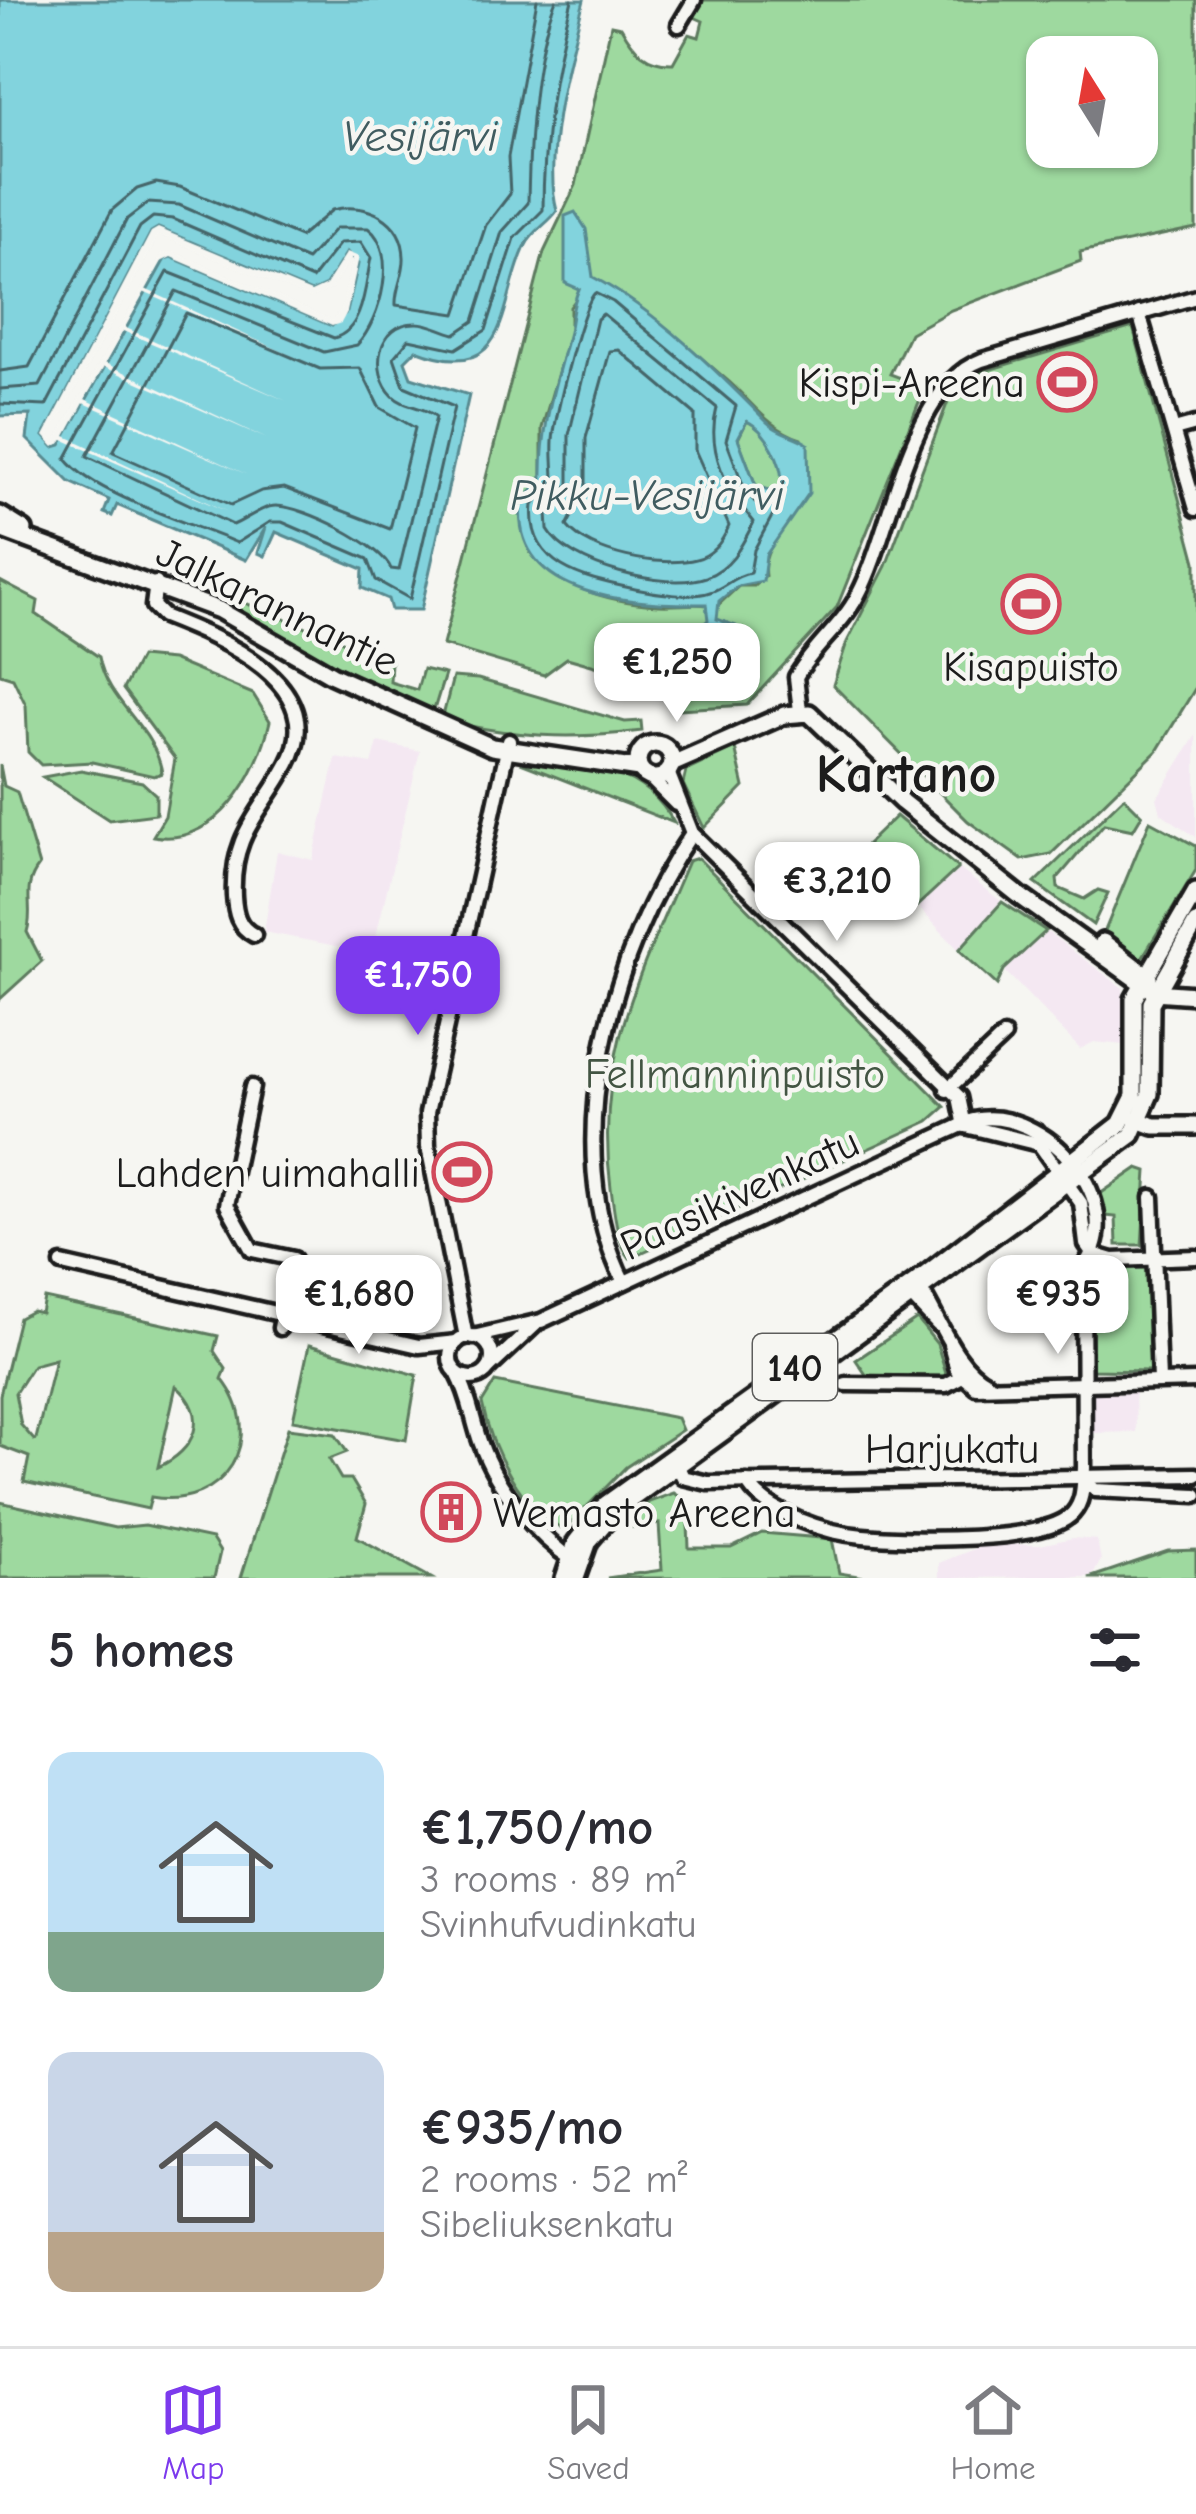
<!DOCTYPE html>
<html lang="en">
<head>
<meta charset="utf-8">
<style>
	body { margin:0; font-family:"Comic Neue",sans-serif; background:#f2f2f3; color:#2b2b33; height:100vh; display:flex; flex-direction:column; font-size:45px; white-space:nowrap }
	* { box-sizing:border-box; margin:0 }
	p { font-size:39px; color:#7c7c81 }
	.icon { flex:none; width:66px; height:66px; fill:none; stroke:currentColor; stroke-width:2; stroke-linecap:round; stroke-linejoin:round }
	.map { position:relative; height:1578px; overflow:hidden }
	.drawer { display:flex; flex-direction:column; background:#fff; flex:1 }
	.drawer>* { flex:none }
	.needle { width:78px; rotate:349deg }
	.fabs { position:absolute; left:1026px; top:36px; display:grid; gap:24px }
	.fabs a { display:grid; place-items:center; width:132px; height:132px; border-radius:24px; background:#fff; box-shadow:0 3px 9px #0004; font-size:60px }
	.price { position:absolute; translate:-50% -102px; padding:0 27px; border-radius:24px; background:#fff; color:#222; font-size:39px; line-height:78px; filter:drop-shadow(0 3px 6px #0008) }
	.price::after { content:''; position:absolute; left:50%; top:72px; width:36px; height:27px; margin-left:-18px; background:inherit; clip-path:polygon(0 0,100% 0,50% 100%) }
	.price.current { background:#7c3aed; color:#fff }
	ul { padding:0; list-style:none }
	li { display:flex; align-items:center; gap:36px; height:300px; padding:0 48px }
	li span { display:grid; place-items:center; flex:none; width:336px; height:240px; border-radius:24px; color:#555 }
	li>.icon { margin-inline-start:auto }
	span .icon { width:144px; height:144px; fill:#fffc; stroke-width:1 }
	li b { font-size:51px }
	h2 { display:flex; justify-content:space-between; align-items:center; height:144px; padding:0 48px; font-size:51px }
	.tab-bar { display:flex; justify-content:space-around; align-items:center; height:168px; border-top:3px solid #e1e1e2; background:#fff; font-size:33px; color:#7c7c81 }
	.tab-bar a { display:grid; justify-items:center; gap:6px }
	.tab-bar .current { color:#7c3aed }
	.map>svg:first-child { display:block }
	.built { fill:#f4e8f2 }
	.green { fill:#9ed99f; stroke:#5d7a5e; stroke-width:3; fill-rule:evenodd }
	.water { fill:#82d3dd; stroke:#598a90; stroke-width:3; fill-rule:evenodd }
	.pier { fill:#f6f6f2; fill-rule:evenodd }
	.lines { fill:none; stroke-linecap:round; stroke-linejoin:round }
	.shore { stroke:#456569; stroke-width:3 }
	.minor-casing { stroke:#1c1c1c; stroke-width:21 }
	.major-casing { stroke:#1c1c1c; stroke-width:24 }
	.minor { stroke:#f6f6f2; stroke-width:12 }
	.major { stroke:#f6f6f2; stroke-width:15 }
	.labels { text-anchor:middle; stroke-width:9; stroke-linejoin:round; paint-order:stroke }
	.shield { fill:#f6f6f2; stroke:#5d5d5c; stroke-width:3 }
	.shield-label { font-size:39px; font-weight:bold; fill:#1c1c1c }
	.poi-label { font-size:42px; fill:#1c1c1c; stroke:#f6f6f2; text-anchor:end }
	.street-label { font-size:42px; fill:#1c1c1c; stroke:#f6f6f2 }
	.park-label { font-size:42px; fill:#435543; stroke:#f6f6f2 }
	.water-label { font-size:45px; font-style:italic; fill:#405c60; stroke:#f6f6f2 }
	.district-label { font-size:54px; font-weight:bold; fill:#1c1c1c; stroke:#f6f6f2 }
</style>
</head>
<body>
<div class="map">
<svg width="1196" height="1578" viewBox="0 0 1196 1578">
	<rect width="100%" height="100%" fill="#f6f6f2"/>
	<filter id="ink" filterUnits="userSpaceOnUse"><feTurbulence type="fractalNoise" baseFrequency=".00833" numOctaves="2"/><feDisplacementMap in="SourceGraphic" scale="24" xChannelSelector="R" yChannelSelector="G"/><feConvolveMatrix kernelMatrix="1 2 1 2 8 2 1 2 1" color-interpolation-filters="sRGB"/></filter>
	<g filter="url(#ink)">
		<!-- built -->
		<g class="built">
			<polygon points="1196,735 1196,837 1161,813 1157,798"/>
			<polygon points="378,742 420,751 372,953 264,932 277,851 313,860 336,758 372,764"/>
			<polygon points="958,868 1002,902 959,950 917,906"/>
			<polygon points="1046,931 1123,988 1124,1045 1094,1042 1080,1049 1004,970"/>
			<polygon points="1135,1393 1136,1432 1094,1433 1093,1394"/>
			<polygon points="1073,1538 1097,1540 1101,1560 1092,1577 939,1578 939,1563 986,1544 1040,1545"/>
		</g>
		<!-- green -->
		<g class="green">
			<path d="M698,0h498v228l-116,24 1,9 -130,49 -41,23 -20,41 35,13 -88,220 -90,98 -68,4 -17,-24 -95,-27 -23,17 -101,-30 101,-393 32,-67 35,-160 10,2c13,23 25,37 52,36l16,-29 10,3 4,-16 -9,-4zM1047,57h90v90h-90zM593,278c49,25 93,67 135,103 25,22 41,48 73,58 5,18 7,52 -3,68 -13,24 -37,40 -33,69l-11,10h-15l-22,20c-19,-4 -38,0 -58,-1 -48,-3 -98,-15 -129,-53l12,-73v-51l28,-97v-24z"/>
			<polygon points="1133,327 1196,562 1196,687 1157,751 1051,854 1022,860 968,821 833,685 847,642 886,566 950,396 978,373"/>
			<path d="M747,421c20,9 39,43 34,65l-9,5 -16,-5 -18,-47z"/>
			<path d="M0,581l38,20 -2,13 63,43c8,46 56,70 63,116l-8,3 -62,-14 -51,3 -13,-13 -2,-47 -13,-27 -13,-4z"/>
			<polygon points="232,598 391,660 390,682 417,690 423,669 445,674 433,713 320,661 230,605"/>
			<path d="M140,657l32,3 81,34 17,27c-12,55 -54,126 -117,115l12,-20 10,-57 -52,-70z"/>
			<path d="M453,677l25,2 147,43 16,-1 1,10c-71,9 -129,6 -200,-11z"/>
			<polygon points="735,748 744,787 704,828 683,784 686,771"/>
			<path d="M528,761c58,1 117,7 146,62l-151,-59z"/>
			<path d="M0,765l4,21 13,6 22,74c-19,24 -4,40 -12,66l15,29 -42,38z"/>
			<polygon points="81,770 142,782 156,795 156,814 109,820 43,777"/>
			<polygon points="1124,797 1142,815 1133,830 1104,824 1057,879 1058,888 1084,899 1098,890 1108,893 1093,925 1035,883"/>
			<polygon points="896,816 958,868 917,906 867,844"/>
			<polygon points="1150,821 1196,846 1196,870 1140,961 1104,933"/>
			<path d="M698,858l247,249 -16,14 -299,137c-14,-17 -16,-49 -19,-70 -17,-128 29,-214 77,-327z"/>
			<polygon points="1002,902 1046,931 1004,970 997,985 959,950"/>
			<polygon points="1138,1168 1147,1171 1142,1245 1117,1245 1116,1217 1106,1216 1100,1194"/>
			<polygon points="1093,1267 1148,1268 1151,1371 1089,1370 1088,1270"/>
			<path d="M44,1298l174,38 -4,15 12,18 -4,10c47,59 3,131 -71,118l-3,12 -124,-27 5,-25 -29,-11v-51l19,-77 13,-7 9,2zM55,1359l-19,80 -2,1 -13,-15 -6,-32 18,-28zM176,1386c35,29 19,65 -18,81z"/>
			<polygon points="917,1319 937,1344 947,1377 867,1376 856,1360"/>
			<polygon points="309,1345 417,1375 406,1440 293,1420"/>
			<path d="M495,1382l182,36 5,12 -56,37 -62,63c-43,-20 -73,-82 -82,-127z"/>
			<polygon points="288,1428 335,1434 347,1452 329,1459 341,1479 351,1479 366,1504 357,1537 431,1578 241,1578"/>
			<polygon points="674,1493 687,1501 689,1548 731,1548 762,1533 832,1539 839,1573 871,1578 607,1578 662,1570 659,1524 632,1527 630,1518 649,1502"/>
			<polygon points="0,1502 115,1528 145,1525 212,1539 220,1552 214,1578 0,1578"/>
			<polygon points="1196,1550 1196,1578 1089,1578 1168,1551"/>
		</g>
		<!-- water -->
		<g class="water">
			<path d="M0,0h584c-14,55 -42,154 -27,211 -8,12 -24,20 -31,34 -28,56 -13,143 -110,105l-11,11 6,16 58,18 -48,215h-30l-3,-11 -26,-11 1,-19 -87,-37 -11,24 -7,-3 8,-26 -20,33 -129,-55 -5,11 -8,-3 5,-13 -39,-18 -43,-43 3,-24 -30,1zM158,228l153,64 15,-7 21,-33 11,12 -11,48 -15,14 -161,-69 -6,2 -104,186 -7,2 -10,-11 107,-204z"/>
			<path d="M575,212l11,17 7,48c65,35 123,93 174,145 12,12 28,13 41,22l1,49 -43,62 -3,26 -25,5 -19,15 -2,18 19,7 6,12 -7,32 -35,7 -13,-23 4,-19 17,-15 -2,-16c-69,1 -195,-4 -185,-101l21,-24c-1,-52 13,-94 26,-143 5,-18 3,-30 11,-47l-14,-6v-67zM747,421c19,9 38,44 34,65l-9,5 -16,-5 -18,-48z"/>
		</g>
		<!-- pier -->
		<path class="pier" d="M158,228l153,64 15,-7 21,-33 12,5 -12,55 -6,11 -9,3 -161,-69 -12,6 -14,26 162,74 -164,-71 -19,35 163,74 -164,-70 -18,32 162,76 -163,-72 -19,32 163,76 -164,-72 -18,33 162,76 -164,-72 -10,7 -10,-11 107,-204zM159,235l151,63 21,-9 20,-31h2l-12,52 -9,10 -158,-68 -12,2 -107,187 -5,-5z"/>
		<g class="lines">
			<!-- shore -->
			<g class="shore">
				<path d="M595,293l18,9 123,104 -10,34 19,50 10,12 22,5 -23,43 -4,23c-17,3 -24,14 -40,19 -21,7 -54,1 -75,-3 -47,-10 -109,-21 -102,-84l21,-24c0,-16 -3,-33 0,-49 4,-25 28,-128 41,-139z"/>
				<polygon points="186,313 320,369 360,368 379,407 415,428 390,529 284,488 261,491 231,505 113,452"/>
				<path d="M603,314l114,94c-12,44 11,82 37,114 -12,23 -22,45 -48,55 -40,14 -138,-11 -158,-47l-1,-17 22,-29v-49l28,-116z"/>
				<path d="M619,350l76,64v36l34,76c-6,14 -15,29 -33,33 -35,9 -107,-5 -129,-33l19,-38v-50l24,-87z"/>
				<path d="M0,371l29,-4 83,-157 25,-21 19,-6 24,4 120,50 32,-27c34,-9 71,9 72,47 1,17 -9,31 -8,48l60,9 30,-89 24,-31 -2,-37 29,-157"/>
				<path d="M0,389l40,-3 87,-167 21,-16 31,2 128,55 29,-32h32c31,23 13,92 -11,117l-33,7 -148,-61 -89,165 146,69c13,-5 29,-19 43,-19 28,0 106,39 115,63l8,1 37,-153c-11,-11 -31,-9 -43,-21 -24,-24 -16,-74 24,-73 13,0 25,8 38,11l19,-13 28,-89 26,-29c1,-58 5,-150 28,-203"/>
				<path d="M0,404l46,2 94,-179 13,-10 20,2 139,60 28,-36 21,-1 10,16c-6,27 -7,72 -37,80l-166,-66 -102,187c28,36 127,65 171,84l33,-21h12l86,37 8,21 34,19 44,-192 -50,-21 -10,-29 15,-18 47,10 30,-19 29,-92 28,-28c0,-72 11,-142 29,-210"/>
			</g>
			<defs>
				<g id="minor">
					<polyline points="679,25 694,0"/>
					<polyline points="1139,313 1196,509"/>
					<polyline points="1174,430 1196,424"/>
					<path d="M156,583l-3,23 10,10c56,22 168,67 125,148 -27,50 -57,69 -54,132 1,17 4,31 20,39"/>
					<path d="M800,711l-4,-34c17,-30 46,-51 62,-82 35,-65 50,-207 124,-235l214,-63"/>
					<polyline points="668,772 692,833 959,1097 965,1126"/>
					<polyline points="650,778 676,804"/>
					<polyline points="252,1087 227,1205 252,1250 294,1259 280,1328"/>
					<polyline points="947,1090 1004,1036"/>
					<polyline points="966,1126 1039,1144 1081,1203 1086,1244 1093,1254"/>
					<polyline points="1152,1197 1159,1381"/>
					<polyline points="1093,1254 1113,1260 1196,1257"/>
					<polyline points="62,1264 419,1346 457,1342"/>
					<path d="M624,1282c-68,-132 -13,-333 68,-449"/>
					<path d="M916,1282c21,30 38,85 72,101"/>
					<polyline points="906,1291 938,1325"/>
					<circle cx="471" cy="1357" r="21"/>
					<polyline points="466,1337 428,1146 427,1113 509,741"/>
					<path d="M473,1337l68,-16 432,-201c72,-16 160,84 110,147l1,201c-1,15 0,33 -11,45 -26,31 -169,27 -210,23 -35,-3 -98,-22 -116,-54"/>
					<polyline points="950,1344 957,1370 976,1387 1196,1381"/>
					<polyline points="490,1367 535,1325"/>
					<path d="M457,1373c13,24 15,46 24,71 15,43 55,92 93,117"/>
					<polyline points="846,1384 946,1385 964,1375"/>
					<polyline points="675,1461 683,1477 708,1483 1196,1475"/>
					<polyline points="1084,1480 1095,1490 1196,1495"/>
				</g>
				<g id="major">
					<polyline points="0,515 24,530"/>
					<polyline points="0,529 219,610 332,675 492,747 639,769"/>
					<circle cx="655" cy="761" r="17"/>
					<polyline points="672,764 784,715 809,713 902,802 1020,896 1154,992 1196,995"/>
					<polyline points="1103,942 1149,978"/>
					<polyline points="1135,1119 1154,1126 1196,1126"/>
					<polyline points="564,1578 576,1542 606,1504 916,1282 1120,1124 1134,1096 1134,999 1196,891"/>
					<polyline points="576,1578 589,1541 615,1511 1132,1135 1150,1094 1151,1003 1196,923"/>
				</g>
			</defs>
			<!-- minor casing -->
			<use href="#minor" class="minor-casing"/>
			<!-- major casing -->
			<use href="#major" class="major-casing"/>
			<!-- minor -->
			<use href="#minor" class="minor"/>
			<!-- major -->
			<use href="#major" class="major"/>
		</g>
	</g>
	<!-- icons -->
	<defs>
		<symbol id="stadium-ring" viewBox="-11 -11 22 22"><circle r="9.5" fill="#f6f6f2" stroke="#d1495b" stroke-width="1.5"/><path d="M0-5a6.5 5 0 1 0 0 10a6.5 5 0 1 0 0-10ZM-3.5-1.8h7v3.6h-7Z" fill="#d1495b"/></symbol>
		<symbol id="building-ring" viewBox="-11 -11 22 22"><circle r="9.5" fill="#f6f6f2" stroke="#d1495b" stroke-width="1.5"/><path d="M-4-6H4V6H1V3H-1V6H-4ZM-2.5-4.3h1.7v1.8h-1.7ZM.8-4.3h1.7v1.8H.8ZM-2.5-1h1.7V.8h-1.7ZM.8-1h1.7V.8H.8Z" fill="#d1495b"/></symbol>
	</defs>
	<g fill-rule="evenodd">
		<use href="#stadium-ring" x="1034" y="349" width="66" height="66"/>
		<use href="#stadium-ring" x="998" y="571" width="66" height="66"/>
		<use href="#stadium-ring" x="429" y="1139" width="66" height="66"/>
		<use href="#building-ring" x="418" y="1479" width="66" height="66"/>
	</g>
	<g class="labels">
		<!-- shield labels -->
		<rect class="shield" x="753" y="1334" width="84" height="66" rx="9"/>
		<g class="shield-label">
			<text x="795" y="1381">140</text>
		</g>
		<!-- poi labels -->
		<g class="poi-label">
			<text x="1025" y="397">Kispi-Areena</text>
			<text x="1031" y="681" text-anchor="middle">Kisapuisto</text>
			<text x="420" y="1187">Lahden uimahalli</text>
			<text x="493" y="1527" text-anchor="start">Wemasto Areena</text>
		</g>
		<!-- street labels -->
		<g class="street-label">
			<text transform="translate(278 606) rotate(26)" y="15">Jalkarannantie</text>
			<text transform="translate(739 1193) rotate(-25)" y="15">Paasikivenkatu</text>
			<text x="952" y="1463">Harjukatu</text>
		</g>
		<!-- park labels -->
		<g class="park-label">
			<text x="735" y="1088">Fellmanninpuisto</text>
		</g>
		<!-- water labels -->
		<g class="water-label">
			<text x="420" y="151">Vesijärvi</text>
			<text x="647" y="510">Pikku-Vesijärvi</text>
		</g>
		<!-- district labels -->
		<g class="district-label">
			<text x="906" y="792">Kartano</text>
		</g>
	</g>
</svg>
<div class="fabs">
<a><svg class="needle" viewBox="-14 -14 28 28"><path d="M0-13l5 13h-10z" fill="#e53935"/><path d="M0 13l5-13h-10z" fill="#7c7c81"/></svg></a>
</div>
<b class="price" style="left:677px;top:725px">€1,250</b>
<b class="price" style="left:837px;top:944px">€3,210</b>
<b class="price current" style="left:418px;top:1038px">€1,750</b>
<b class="price" style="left:359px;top:1357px">€1,680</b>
<b class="price" style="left:1058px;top:1357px">€935</b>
</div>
<section class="drawer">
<h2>5 homes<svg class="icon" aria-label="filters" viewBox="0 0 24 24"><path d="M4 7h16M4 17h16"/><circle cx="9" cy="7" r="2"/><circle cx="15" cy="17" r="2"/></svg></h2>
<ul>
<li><span style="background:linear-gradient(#bfe0f5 75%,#7fa58c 0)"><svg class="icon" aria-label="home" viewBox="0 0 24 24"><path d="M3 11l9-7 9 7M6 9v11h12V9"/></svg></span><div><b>€1,750/mo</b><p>3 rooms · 89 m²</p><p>Svinhufvudinkatu</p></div></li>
<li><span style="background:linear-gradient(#c9d6e8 75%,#b9a48a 0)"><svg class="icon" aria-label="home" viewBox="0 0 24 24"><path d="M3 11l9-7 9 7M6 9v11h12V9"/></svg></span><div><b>€935/mo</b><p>2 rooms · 52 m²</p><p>Sibeliuksenkatu</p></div></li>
</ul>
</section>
<nav class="tab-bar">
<a class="current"><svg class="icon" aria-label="map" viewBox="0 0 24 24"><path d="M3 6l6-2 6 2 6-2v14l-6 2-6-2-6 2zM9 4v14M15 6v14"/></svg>Map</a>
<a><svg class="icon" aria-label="saved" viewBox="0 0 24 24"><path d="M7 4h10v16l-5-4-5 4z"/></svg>Saved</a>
<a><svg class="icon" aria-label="home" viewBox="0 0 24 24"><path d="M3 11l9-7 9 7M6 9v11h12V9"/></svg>Home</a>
</nav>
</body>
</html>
